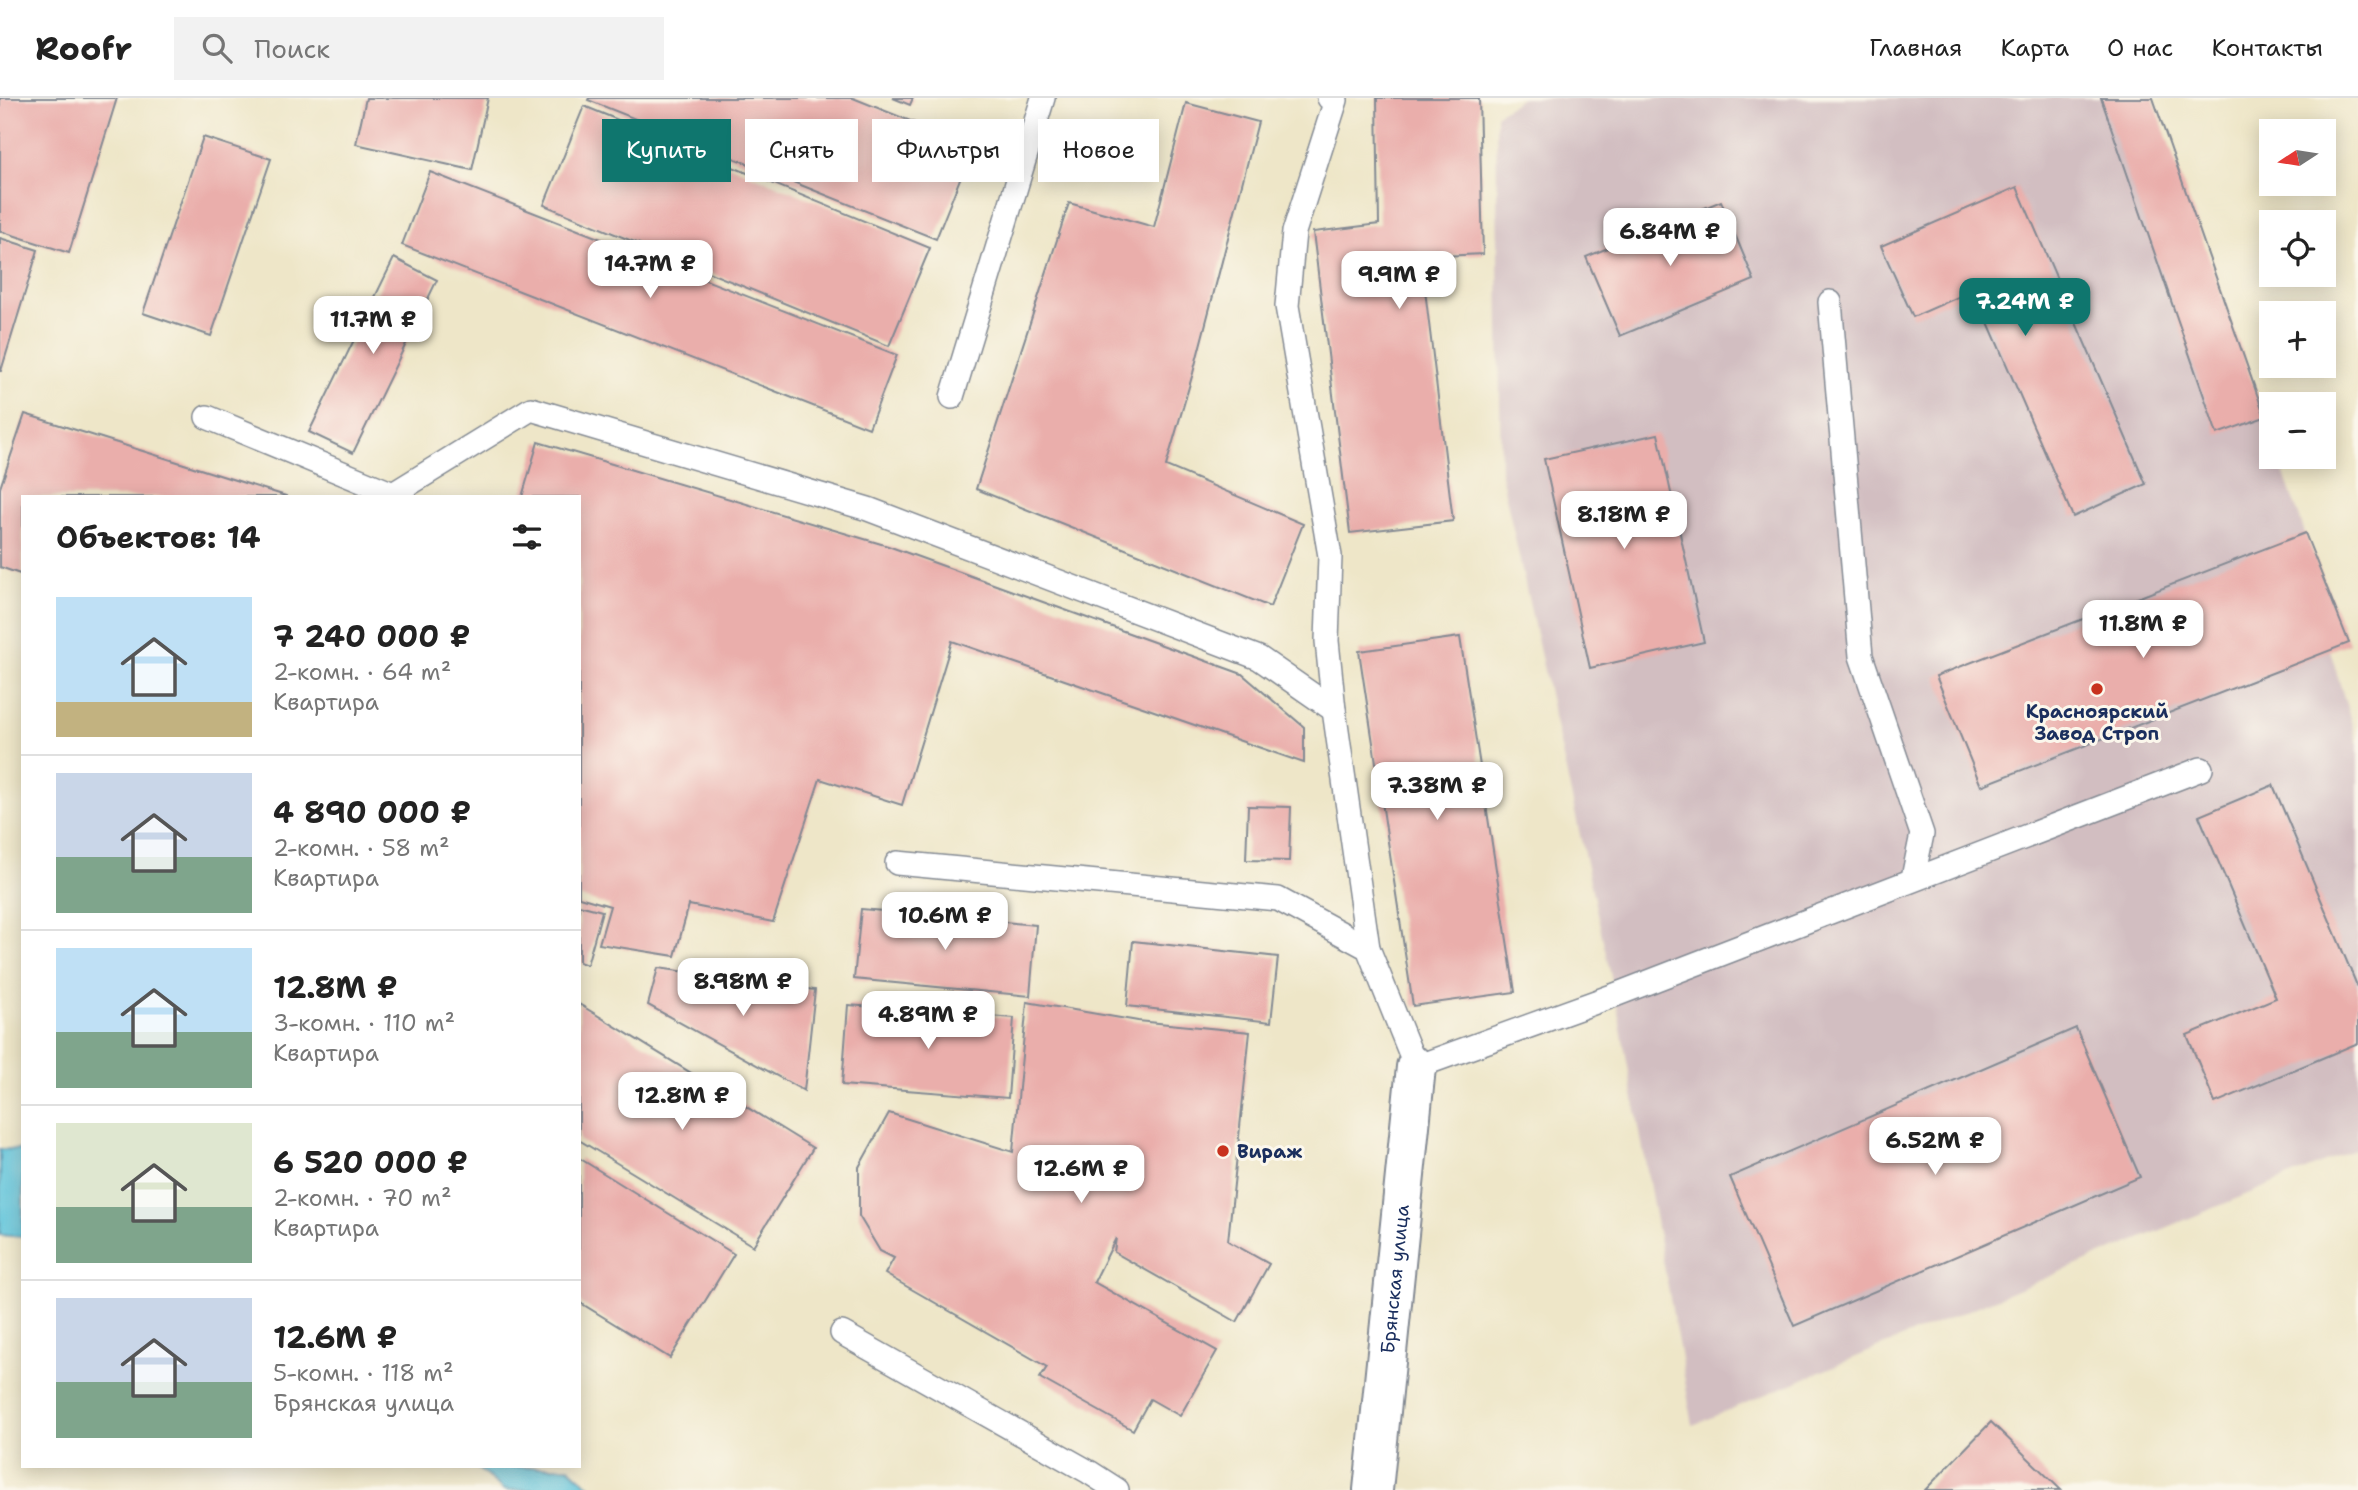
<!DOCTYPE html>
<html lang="ru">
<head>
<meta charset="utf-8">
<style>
	body { margin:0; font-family:"Shantell Sans",sans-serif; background:#f2f2f2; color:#222; height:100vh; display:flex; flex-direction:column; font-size:26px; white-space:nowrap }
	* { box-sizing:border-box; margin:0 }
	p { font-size:23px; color:#767676 }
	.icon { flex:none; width:38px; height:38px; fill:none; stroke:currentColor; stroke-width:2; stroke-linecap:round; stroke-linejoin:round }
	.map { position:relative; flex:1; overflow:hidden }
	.panel { position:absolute; left:21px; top:397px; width:560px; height:973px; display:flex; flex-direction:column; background:#fff; border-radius:0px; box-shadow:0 4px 18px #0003 }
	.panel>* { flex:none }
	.guide { position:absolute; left:602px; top:21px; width:665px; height:63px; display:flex; gap:14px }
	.needle { width:46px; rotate:258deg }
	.tools { position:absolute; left:2259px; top:21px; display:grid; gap:14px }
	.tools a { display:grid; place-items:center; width:77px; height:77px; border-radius:0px; background:#fff; box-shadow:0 4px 18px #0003; font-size:35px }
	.price { position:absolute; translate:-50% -60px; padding:0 16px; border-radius:14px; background:#fff; color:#222; font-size:23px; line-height:46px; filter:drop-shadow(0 2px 4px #0008) }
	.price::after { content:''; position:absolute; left:50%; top:42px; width:21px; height:16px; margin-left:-10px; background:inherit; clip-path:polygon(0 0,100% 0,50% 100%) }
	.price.current { background:#0f766e; color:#fff }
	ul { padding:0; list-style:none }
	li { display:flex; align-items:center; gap:21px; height:175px; padding:0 35px }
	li+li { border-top:2px solid #e0e0e0 }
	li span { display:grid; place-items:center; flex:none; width:196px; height:140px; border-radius:0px; color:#555 }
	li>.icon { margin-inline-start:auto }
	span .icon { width:84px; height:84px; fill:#fffc; stroke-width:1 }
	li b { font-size:30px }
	h2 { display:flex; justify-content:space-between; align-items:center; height:84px; padding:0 35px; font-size:30px }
	.tag { padding:0 24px; border-radius:0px; background:#fff; box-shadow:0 4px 18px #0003; font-size:24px; line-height:63px }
	.tag.current { background:#0f766e; color:#fff }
	header { display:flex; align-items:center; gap:42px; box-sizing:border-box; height:98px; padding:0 35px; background:#fff; border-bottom:2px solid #e0e0e0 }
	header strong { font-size:33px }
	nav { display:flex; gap:38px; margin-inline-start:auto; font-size:24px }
	.search { width:490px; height:63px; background:#f2f2f2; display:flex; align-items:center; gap:18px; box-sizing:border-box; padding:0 24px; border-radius:0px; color:#767676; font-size:26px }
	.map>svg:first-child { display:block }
	.industrial { fill:#d2bec1 }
	.water { fill:#5ec4db; stroke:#3c7a9c; stroke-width:2 }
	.building { fill:#eaaeab }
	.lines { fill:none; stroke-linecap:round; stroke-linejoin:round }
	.lane-casing { stroke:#848a93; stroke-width:26 }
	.street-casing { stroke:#848a93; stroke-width:42 }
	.lane { stroke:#fff; stroke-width:23 }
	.street { stroke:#fff; stroke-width:38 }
	.poi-dot { fill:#c8321e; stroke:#fbf7ec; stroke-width:2.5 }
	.labels { text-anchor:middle; stroke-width:6; stroke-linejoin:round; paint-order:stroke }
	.poi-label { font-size:19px; font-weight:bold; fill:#1b2f5e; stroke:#fbf7ec }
	.street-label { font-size:19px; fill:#1b2f5e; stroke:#fbf7ec }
</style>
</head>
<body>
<header>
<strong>Roofr</strong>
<div class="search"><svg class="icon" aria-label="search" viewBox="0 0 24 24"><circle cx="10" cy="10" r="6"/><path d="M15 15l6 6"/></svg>Поиск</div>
<nav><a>Главная</a><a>Карта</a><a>О нас</a><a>Контакты</a></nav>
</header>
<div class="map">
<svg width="2358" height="1392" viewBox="0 0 2358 1392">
	<rect width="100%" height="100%" fill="#fbf7ec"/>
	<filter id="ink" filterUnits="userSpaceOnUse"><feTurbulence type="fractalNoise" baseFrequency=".0143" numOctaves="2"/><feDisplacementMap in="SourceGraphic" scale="14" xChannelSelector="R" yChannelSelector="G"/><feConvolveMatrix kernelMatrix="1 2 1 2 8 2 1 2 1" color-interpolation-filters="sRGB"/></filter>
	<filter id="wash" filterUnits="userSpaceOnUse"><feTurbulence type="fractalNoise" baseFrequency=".00686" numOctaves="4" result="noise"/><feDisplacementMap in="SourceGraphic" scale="28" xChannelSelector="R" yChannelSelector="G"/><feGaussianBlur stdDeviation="1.57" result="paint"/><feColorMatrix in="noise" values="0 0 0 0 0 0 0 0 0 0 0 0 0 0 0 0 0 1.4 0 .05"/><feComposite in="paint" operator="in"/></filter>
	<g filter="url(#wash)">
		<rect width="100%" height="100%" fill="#eee6c8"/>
		<!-- industrial -->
		<polygon class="industrial" points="1522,0 2153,0 2271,339 2272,359 2278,359 2305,435 2349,545 2330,552 2358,647 2358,1050 1693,1327 1615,897 1501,376 1496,17"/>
		<!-- water -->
		<g class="water">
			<polygon points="0,1051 23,1052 23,1139 0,1137"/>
			<polygon points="476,1369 569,1369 594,1392 504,1392"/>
		</g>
		<g id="blocks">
			<!-- building -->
			<g class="building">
				<polygon points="0,0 117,0 69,155 0,133"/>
				<polygon points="366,0 488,0 472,72 356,46"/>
				<polygon points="589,0 853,0 973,48 936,141 588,2"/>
				<polygon points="893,0 913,0 910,7"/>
				<polygon points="1377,0 1479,0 1483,156 1421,159 1453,423 1350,435 1313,134 1379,126"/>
				<polygon points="2101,0 2153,0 2265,319 2217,336"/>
				<polygon points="1186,5 1258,24 1193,275 1166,368 1303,426 1270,509 976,391 1069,105 1154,129"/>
				<polygon points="584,8 930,150 889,248 544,107"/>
				<polygon points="203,39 271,61 211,238 143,215"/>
				<polygon points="430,74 897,257 869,330 402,147"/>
				<polygon points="2017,89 2146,386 2073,419 1974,192 1913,219 1881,148"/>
				<polygon points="1721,103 1754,182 1620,238 1586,159"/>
				<polygon points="0,140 38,152 1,273 0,273"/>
				<polygon points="394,160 437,182 353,355 309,334"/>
				<polygon points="25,316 286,398 286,399 23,399 23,477 0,469 0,390"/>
				<polygon points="1658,336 1704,544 1590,570 1544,361"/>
				<polygon points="538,344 888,448 1242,576 1304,629 1304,665 952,543 902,707 820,681 773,824 689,807 675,858 599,846 610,808 579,799 579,399 522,399"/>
				<polygon points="2305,435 2349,545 1981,688 1936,578"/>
				<polygon points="1460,539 1515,894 1413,908 1359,553"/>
				<polygon points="2273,687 2358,890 2358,945 2215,1005 2187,937 2276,900 2199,718"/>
				<polygon points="1248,708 1291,709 1289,763 1246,762"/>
				<polygon points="579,807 602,813 587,867 579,864"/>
				<polygon points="861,811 1036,827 1030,898 854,881"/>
				<polygon points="1133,843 1278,859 1271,924 1127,908"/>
				<polygon points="658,870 815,892 804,993 648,907"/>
				<polygon points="1027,904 1138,923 1250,934 1228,1143 1269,1166 1237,1224 1114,1154 1116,1140 1094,1184 1217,1253 1180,1318 1150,1301 1133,1332 1040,1280 1047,1269 885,1176 894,1160 880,1153 859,1118 859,1069 889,1015 1013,1054"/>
				<polygon points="579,906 813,1050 753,1148 579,1042"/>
				<polygon points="848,907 1014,920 1008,1000 842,987"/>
				<polygon points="2076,930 2140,1079 1794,1228 1730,1079"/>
				<polygon points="579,1060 734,1156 670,1260 579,1204"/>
				<polygon points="1991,1324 2061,1392 1925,1392"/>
			</g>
		</g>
	</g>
	<g filter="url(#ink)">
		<use href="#blocks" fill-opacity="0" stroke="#848a93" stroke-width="2"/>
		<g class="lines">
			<defs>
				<g id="lane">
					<polyline points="1329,0 1336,2 1294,134 1287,208 1330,458 1327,543 1334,612 1368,850"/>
					<polyline points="1830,204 1861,558 1922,736 1913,780"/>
					<polyline points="952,299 1043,0"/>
					<polyline points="207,319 393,396 531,311 868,411 1259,560 1334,612"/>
					<polyline points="897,765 1278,801 1368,850 1416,969 1615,897 2201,671"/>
					<polyline points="842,1235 1089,1374 1117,1392"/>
				</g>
				<g id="street">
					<path id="s1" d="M1373,1392l43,-423"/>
				</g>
			</defs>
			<!-- lane casing -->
			<use href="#lane" class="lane-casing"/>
			<!-- street casing -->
			<use href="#street" class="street-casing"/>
			<!-- lane -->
			<use href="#lane" class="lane"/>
			<!-- street -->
			<use href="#street" class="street"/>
		</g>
	</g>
	<!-- markers -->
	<g class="poi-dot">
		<circle cx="2097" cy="591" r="7"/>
		<circle cx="1223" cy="1053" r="7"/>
	</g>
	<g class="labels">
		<!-- poi labels -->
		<g class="poi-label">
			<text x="2097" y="620">Красноярский<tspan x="2097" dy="22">Завод Строп</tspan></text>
			<text x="1237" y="1060" text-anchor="start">Вираж</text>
		</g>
		<!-- street labels -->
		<g class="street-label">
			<text dy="7" stroke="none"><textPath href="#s1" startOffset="212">Брянская улица</textPath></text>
		</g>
	</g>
</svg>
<div class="tools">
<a><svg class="needle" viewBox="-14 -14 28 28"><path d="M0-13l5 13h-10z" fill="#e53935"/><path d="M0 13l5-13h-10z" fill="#767676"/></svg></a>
<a><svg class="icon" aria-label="locate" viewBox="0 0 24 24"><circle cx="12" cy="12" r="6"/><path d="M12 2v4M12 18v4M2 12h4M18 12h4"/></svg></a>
<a>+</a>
<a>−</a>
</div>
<b class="price" style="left:1670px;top:170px">6.84M ₽</b>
<b class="price" style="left:650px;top:202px">14.7M ₽</b>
<b class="price" style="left:1399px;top:213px">9.9M ₽</b>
<b class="price current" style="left:2025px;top:240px">7.24M ₽</b>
<b class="price" style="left:373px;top:258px">11.7M ₽</b>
<b class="price" style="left:1624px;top:453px">8.18M ₽</b>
<b class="price" style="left:2143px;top:562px">11.8M ₽</b>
<b class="price" style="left:1437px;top:724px">7.38M ₽</b>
<b class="price" style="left:945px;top:854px">10.6M ₽</b>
<b class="price" style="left:743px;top:920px">8.98M ₽</b>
<b class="price" style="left:928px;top:953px">4.89M ₽</b>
<b class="price" style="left:682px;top:1034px">12.8M ₽</b>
<b class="price" style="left:1935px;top:1079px">6.52M ₽</b>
<b class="price" style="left:1081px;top:1107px">12.6M ₽</b>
<div class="guide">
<a class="tag current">Купить</a>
<a class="tag">Снять</a>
<a class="tag">Фильтры</a>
<a class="tag">Новое</a>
</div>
<section class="panel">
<h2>Объектов: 14<svg class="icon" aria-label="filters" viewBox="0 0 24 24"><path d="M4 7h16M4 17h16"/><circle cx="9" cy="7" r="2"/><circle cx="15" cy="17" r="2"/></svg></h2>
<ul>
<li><span style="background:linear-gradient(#bfe0f5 75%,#c2b280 0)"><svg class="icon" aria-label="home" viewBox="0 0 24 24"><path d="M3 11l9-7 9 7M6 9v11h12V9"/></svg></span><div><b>7 240 000 ₽</b><p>2-комн. · 64 m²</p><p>Квартира</p></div></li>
<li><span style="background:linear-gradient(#c9d6e8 60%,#7fa58c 0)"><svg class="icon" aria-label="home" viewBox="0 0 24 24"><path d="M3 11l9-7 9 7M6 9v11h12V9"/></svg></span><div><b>4 890 000 ₽</b><p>2-комн. · 58 m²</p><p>Квартира</p></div></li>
<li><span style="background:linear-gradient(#bfe0f5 60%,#7fa58c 0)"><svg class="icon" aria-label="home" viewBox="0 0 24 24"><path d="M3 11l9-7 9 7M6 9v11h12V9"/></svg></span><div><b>12.8M ₽</b><p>3-комн. · 110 m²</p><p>Квартира</p></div></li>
<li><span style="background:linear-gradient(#dfe7d0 60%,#7fa58c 0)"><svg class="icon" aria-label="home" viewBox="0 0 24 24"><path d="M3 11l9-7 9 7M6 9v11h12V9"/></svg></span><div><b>6 520 000 ₽</b><p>2-комн. · 70 m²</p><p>Квартира</p></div></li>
<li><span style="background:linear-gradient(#c9d6e8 60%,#7fa58c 0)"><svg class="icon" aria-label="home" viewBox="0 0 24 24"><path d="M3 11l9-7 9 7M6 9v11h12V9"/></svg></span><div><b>12.6M ₽</b><p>5-комн. · 118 m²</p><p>Брянская улица</p></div></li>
</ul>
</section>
</div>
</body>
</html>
